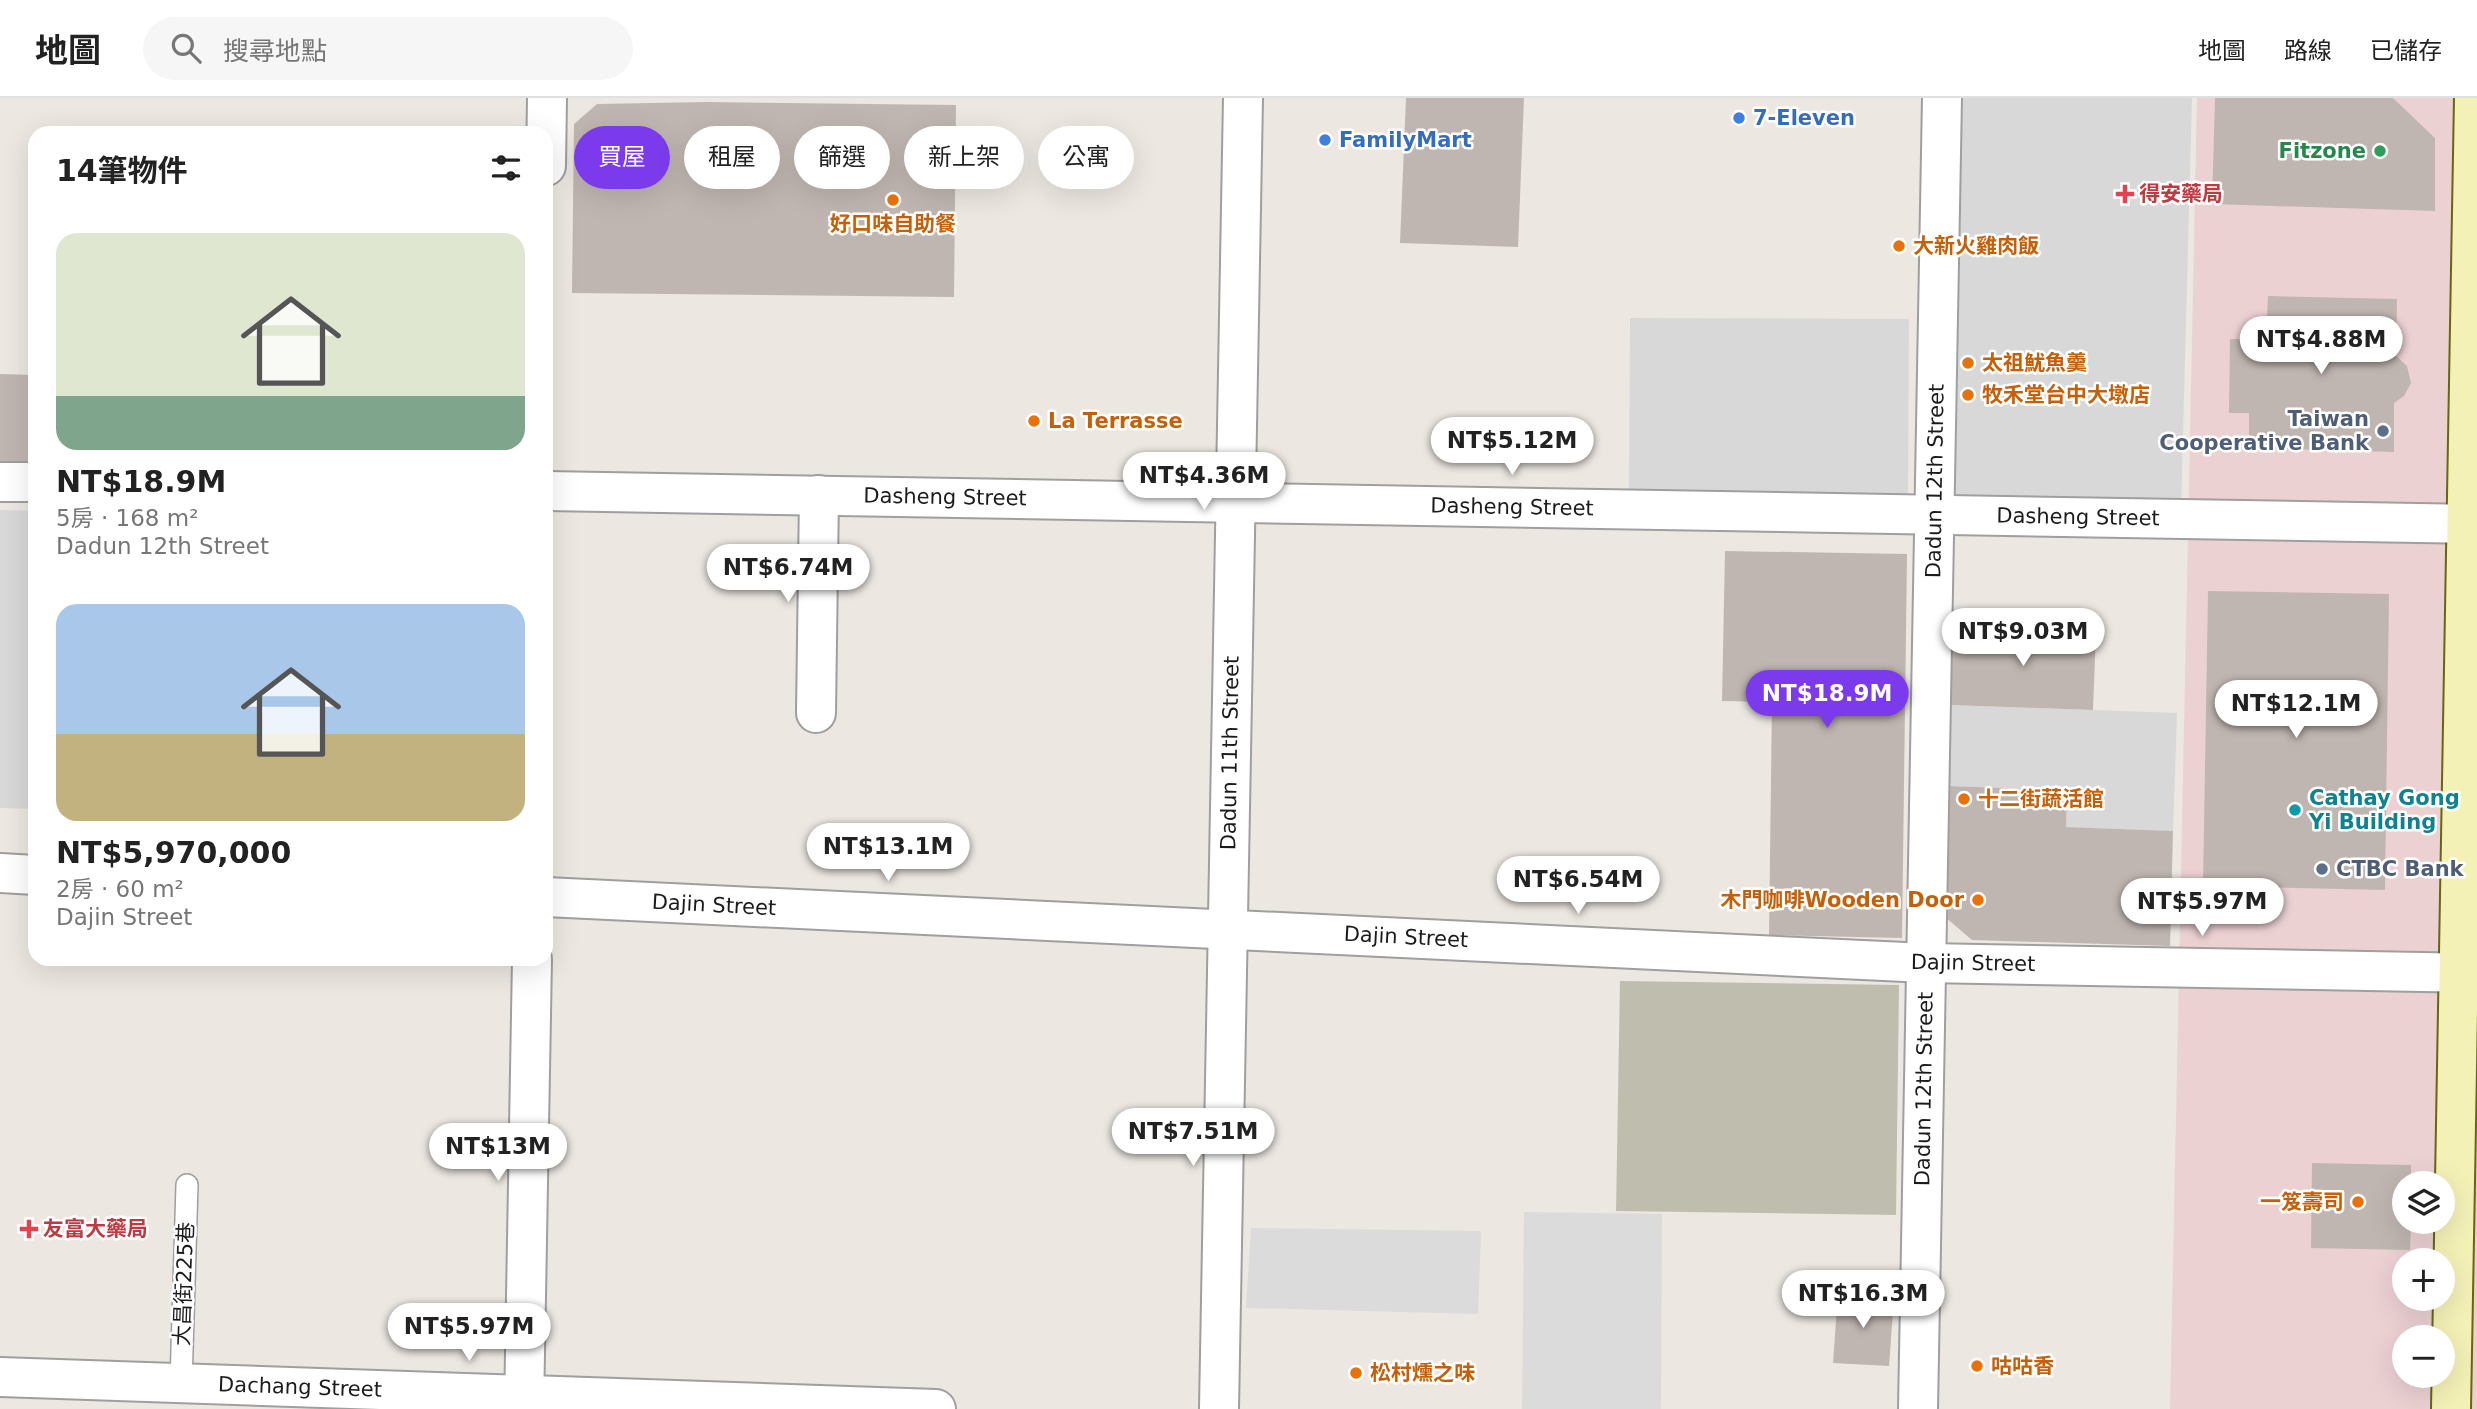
<!DOCTYPE html>
<html lang="zh-TW">
<head>
<meta charset="utf-8">
<style>
	body { margin:0; font-family:"DejaVu Sans","Noto Sans TC",sans-serif; background:#f6f6f6; color:#222; height:100vh; display:flex; flex-direction:column; font-size:26px; white-space:nowrap }
	* { box-sizing:border-box; margin:0 }
	p { font-size:23px; color:#767676 }
	.icon { flex:none; width:38px; height:38px; fill:none; stroke:currentColor; stroke-width:2; stroke-linecap:round; stroke-linejoin:round }
	.map { position:relative; flex:1; overflow:hidden }
	.drawer { position:absolute; left:28px; top:28px; width:525px; height:840px; display:flex; flex-direction:column; background:#fff; border-radius:21px; box-shadow:0 7px 28px #0002 }
	.drawer>* { flex:none }
	.guide { position:absolute; left:574px; top:28px; width:665px; height:63px; display:flex; gap:14px }
	.controls { position:absolute; left:2392px; top:1073px; display:grid; gap:14px }
	.controls a { display:grid; place-items:center; width:63px; height:63px; border-radius:50%; background:#fff; box-shadow:0 7px 28px #0002; font-size:35px }
	.price { position:absolute; translate:-50% -60px; padding:0 16px; border-radius:24px; background:#fff; color:#222; font-size:23px; line-height:46px; filter:drop-shadow(0 2px 4px #0008) }
	.price::after { content:''; position:absolute; left:50%; top:42px; width:21px; height:16px; margin-left:-10px; background:inherit; clip-path:polygon(0 0,100% 0,50% 100%) }
	.price.on { background:#7c3aed; color:#fff }
	ul { padding:0; list-style:none }
	li { display:grid; align-content:center; gap:14px; height:371px; padding:0 28px }
	li span { display:grid; place-items:center; height:217px; border-radius:21px; color:#555 }
	li>.icon { margin-inline-start:auto }
	span .icon { width:126px; height:126px; fill:#fffc; stroke-width:1 }
	li b { font-size:30px }
	h2 { display:flex; justify-content:space-between; align-items:center; height:84px; padding:0 28px; font-size:30px }
	.tag { padding:0 24px; border-radius:32px; background:#fff; box-shadow:0 7px 28px #0002; font-size:24px; line-height:63px }
	.tag.on { background:#7c3aed; color:#fff }
	header { display:flex; align-items:center; gap:42px; box-sizing:border-box; height:98px; padding:0 35px; background:#fff; border-bottom:2px solid #e0e0e0 }
	header strong { font-size:33px }
	nav { display:flex; gap:38px; margin-inline-start:auto; font-size:24px }
	.search { width:490px; height:63px; background:#f6f6f6; display:flex; align-items:center; gap:18px; box-sizing:border-box; padding:0 24px; border-radius:38px; color:#767676; font-size:26px }
	.map>svg:first-child { display:block }
	.residential { fill:#d9d8d8 }
	.commercial { fill:#ecd1d3; fill-rule:evenodd }
	.construction { fill:#bfbeae }
	.parking { fill:#dbdbdb }
	.building { fill:#c0b6b1 }
	.lines { fill:none; stroke-linecap:round; stroke-linejoin:round }
	.lane-casing { stroke:#9f9f9f; stroke-width:24 }
	.street-casing { stroke:#9f9f9f; stroke-width:42 }
	.secondary-casing { stroke:#67670c; stroke-width:42 }
	.lane { stroke:#fff; stroke-width:21 }
	.street { stroke:#fff; stroke-width:38 }
	.secondary { stroke:#f4f1b7; stroke-width:38 }
	.shop-dot { fill:#3f7fe0; stroke:#fff; stroke-width:2.5 }
	.leisure-dot { fill:#2e9e5b; stroke:#fff; stroke-width:2.5 }
	.health-dot { fill:#e0444e; stroke:#fff; stroke-width:2.5 }
	.food-dot { fill:#e8710a; stroke:#fff; stroke-width:2.5 }
	.service-dot { fill:#5c6f8a; stroke:#fff; stroke-width:2.5 }
	.culture-dot { fill:#0f9aa8; stroke:#fff; stroke-width:2.5 }
	.labels { text-anchor:middle; stroke-width:5; stroke-linejoin:round; paint-order:stroke }
	.shop-label { font-size:21px; font-weight:bold; fill:#366cbe; stroke:#fff; text-anchor:start }
	.leisure-label { font-size:21px; font-weight:bold; fill:#27864d; stroke:#fff; text-anchor:end }
	.health-label { font-size:21px; font-weight:bold; fill:#be3a42; stroke:#fff; text-anchor:start }
	.food-label { font-size:21px; font-weight:bold; fill:#c56008; stroke:#fff; text-anchor:start }
	.service-label { font-size:21px; font-weight:bold; fill:#4e5e75; stroke:#fff; text-anchor:end }
	.street-label { font-size:21px; fill:#1b1b1b; stroke:#fff }
	.culture-label { font-size:21px; font-weight:bold; fill:#0d838f; stroke:#fff; text-anchor:start }
</style>
</head>
<body>
<header>
<strong>地圖</strong>
<div class="search"><svg class="icon" aria-label="search" viewBox="0 0 24 24"><circle cx="10" cy="10" r="6"/><path d="M15 15l6 6"/></svg>搜尋地點</div>
<nav><a>地圖</a><a>路線</a><a>已儲存</a></nav>
</header>
<div class="map">
<svg width="2477" height="1311" viewBox="0 0 2477 1311">
	<rect width="100%" height="100%" fill="#ece7e1"/>
	<!-- residential -->
	<g class="residential">
		<polygon points="1955,0 2192,0 2181,411 1944,407"/>
		<polygon points="1630,220 1909,221 1908,397 1629,396"/>
		<polygon points="0,412 35,413 35,711 0,710"/>
		<polygon points="1951,607 2177,615 2173,733 2066,729 2067,692 1948,688"/>
	</g>
	<!-- commercial -->
	<path class="commercial" d="M2197,0h280v1311h-307zM2404,1085h39v39h-39zM2404,1162h39v38h-39zM2404,1239h39v39h-39z"/>
	<!-- construction -->
	<polygon class="construction" points="1620,883 1899,887 1896,1117 1616,1113"/>
	<!-- parking -->
	<g class="parking">
		<polygon points="1524,1114 1662,1116 1661,1311 1522,1311"/>
		<polygon points="1251,1130 1481,1133 1478,1216 1246,1210"/>
	</g>
	<!-- building -->
	<g class="building">
		<polygon points="1406,0 1524,0 1518,149 1400,145"/>
		<polygon points="2215,0 2393,0 2435,40 2435,113 2212,106"/>
		<polygon points="707,4 956,7 954,199 572,195 574,26 597,6"/>
		<polygon points="2268,198 2397,201 2396,258 2407,268 2411,285 2404,298 2394,305 2394,354 2249,350 2249,315 2229,315 2230,241 2266,241"/>
		<polygon points="0,276 35,277 35,363 0,363"/>
		<polygon points="1725,453 1907,456 1902,840 1769,837 1772,604 1722,603"/>
		<polygon points="2208,493 2389,496 2385,792 2203,788"/>
		<polygon points="1952,528 2096,533 2093,612 1951,607"/>
		<polygon points="1948,688 2067,692 2066,729 2173,733 2170,848 1972,842 1945,819"/>
		<polygon points="2312,1065 2411,1067 2411,1085 2404,1085 2404,1124 2411,1124 2410,1152 2311,1150"/>
		<polygon points="1838,1195 1894,1199 1889,1268 1833,1265"/>
	</g>
	<g class="lines">
		<defs>
			<polyline id="lane" points="181,1285 187,1087"/>
			<g id="street">
				<polyline points="546,68 547,0"/>
				<polyline points="0,384 35,384"/>
				<polyline points="546,393 2477,426"/>
				<polyline points="816,615 819,397"/>
				<polyline points="0,775 35,777"/>
				<polyline points="546,799 1926,865 2477,875"/>
				<polyline points="0,1279 936,1311"/>
				<polyline points="524,1311 532,861"/>
				<polyline points="1219,1311 1243,0"/>
				<polyline points="1918,1311 1942,0"/>
			</g>
			<polyline id="secondary" points="2451,1311 2474,0"/>
		</defs>
		<!-- lane casing -->
		<use href="#lane" class="lane-casing"/>
		<!-- street casing -->
		<use href="#street" class="street-casing"/>
		<!-- secondary casing -->
		<use href="#secondary" class="secondary-casing"/>
		<!-- lane -->
		<use href="#lane" class="lane"/>
		<!-- street -->
		<use href="#street" class="street"/>
		<!-- secondary -->
		<use href="#secondary" class="secondary"/>
	</g>
	<!-- markers -->
	<g class="shop-dot">
		<circle cx="1739" cy="20" r="7"/>
		<circle cx="1325" cy="42" r="7"/>
	</g>
	<circle class="leisure-dot" cx="2380" cy="53" r="7"/>
	<g class="health-dot">
		<path d="M2121.5 85.5h7v7h7v7h-7v7h-7v-7h-7v-7h7z"/>
		<path d="M25.5 1120.5h7v7h7v7h-7v7h-7v-7h-7v-7h7z"/>
	</g>
	<g class="food-dot">
		<circle cx="893" cy="102" r="7"/>
		<circle cx="1899" cy="148" r="7"/>
		<circle cx="1968" cy="265" r="7"/>
		<circle cx="1968" cy="297" r="7"/>
		<circle cx="1034" cy="323" r="7"/>
		<circle cx="1964" cy="701" r="7"/>
		<circle cx="1978" cy="802" r="7"/>
		<circle cx="2358" cy="1104" r="7"/>
		<circle cx="1977" cy="1268" r="7"/>
		<circle cx="1356" cy="1275" r="7"/>
	</g>
	<g class="service-dot">
		<circle cx="2383" cy="333" r="7"/>
		<circle cx="2322" cy="771" r="7"/>
	</g>
	<circle class="culture-dot" cx="2295" cy="712" r="7"/>
	<g class="labels">
		<!-- shop labels -->
		<g class="shop-label">
			<text x="1753" y="27">7-Eleven</text>
			<text x="1339" y="49">FamilyMart</text>
		</g>
		<!-- leisure labels -->
		<g class="leisure-label">
			<text x="2366" y="60">Fitzone</text>
		</g>
		<!-- health labels -->
		<g class="health-label">
			<text x="2139" y="103">得安藥局</text>
			<text x="43" y="1138">友富大藥局</text>
		</g>
		<!-- food labels -->
		<g class="food-label">
			<text x="893" y="133" text-anchor="middle">好口味自助餐</text>
			<text x="1913" y="155">大新火雞肉飯</text>
			<text x="1982" y="272">太祖魷魚羹</text>
			<text x="1982" y="304">牧禾堂台中大墩店</text>
			<text x="1048" y="330">La Terrasse</text>
			<text x="1978" y="708">十二街蔬活館</text>
			<text x="1964" y="809" text-anchor="end">木門咖啡Wooden Door</text>
			<text x="2344" y="1111" text-anchor="end">一笈壽司</text>
			<text x="1991" y="1275">咕咕香</text>
			<text x="1370" y="1282">松村燻之味</text>
		</g>
		<!-- service labels -->
		<g class="service-label">
			<text x="2369" y="328">Taiwan<tspan x="2369" dy="24">Cooperative Bank</tspan></text>
			<text x="2336" y="778" text-anchor="start">CTBC Bank</text>
		</g>
		<!-- street labels -->
		<g class="street-label">
			<text transform="translate(1935 383) rotate(-89)" y="7">Dadun 12th Street</text>
			<text transform="translate(945 399) rotate(1)" y="7">Dasheng Street</text>
			<text transform="translate(1512 409) rotate(1)" y="7">Dasheng Street</text>
			<text transform="translate(2078 419) rotate(1)" y="7">Dasheng Street</text>
			<text transform="translate(1230 655) rotate(-89)" y="7">Dadun 11th Street</text>
			<text transform="translate(714 807) rotate(3)" y="7">Dajin Street</text>
			<text transform="translate(1406 839) rotate(3)" y="7">Dajin Street</text>
			<text transform="translate(1973 865) rotate(1)" y="7">Dajin Street</text>
			<text transform="translate(1924 991) rotate(-89)" y="7">Dadun 12th Street</text>
			<text transform="translate(184 1186) rotate(-88)" y="7">大昌街225巷</text>
			<text transform="translate(300 1289) rotate(2)" y="7">Dachang Street</text>
		</g>
		<!-- culture labels -->
		<g class="culture-label">
			<text x="2309" y="707">Cathay Gong<tspan x="2309" dy="24">Yi Building</tspan></text>
		</g>
	</g>
</svg>
<div class="controls">
<a><svg class="icon" aria-label="layers" viewBox="0 0 24 24"><path d="M12 4l9 5-9 5-9-5zM3 14l9 5 9-5"/></svg></a>
<a>+</a>
<a>−</a>
</div>
<b class="price" style="left:2321px;top:278px">NT$4.88M</b>
<b class="price" style="left:1512px;top:379px">NT$5.12M</b>
<b class="price" style="left:1204px;top:414px">NT$4.36M</b>
<b class="price" style="left:788px;top:506px">NT$6.74M</b>
<b class="price" style="left:2023px;top:570px">NT$9.03M</b>
<b class="price on" style="left:1827px;top:632px">NT$18.9M</b>
<b class="price" style="left:2296px;top:642px">NT$12.1M</b>
<b class="price" style="left:888px;top:785px">NT$13.1M</b>
<b class="price" style="left:1578px;top:818px">NT$6.54M</b>
<b class="price" style="left:2202px;top:840px">NT$5.97M</b>
<b class="price" style="left:1193px;top:1070px">NT$7.51M</b>
<b class="price" style="left:498px;top:1085px">NT$13M</b>
<b class="price" style="left:1863px;top:1232px">NT$16.3M</b>
<b class="price" style="left:469px;top:1265px">NT$5.97M</b>
<div class="guide">
<a class="tag on">買屋</a>
<a class="tag">租屋</a>
<a class="tag">篩選</a>
<a class="tag">新上架</a>
<a class="tag">公寓</a>
</div>
<section class="drawer">
<h2>14筆物件<svg class="icon" aria-label="filters" viewBox="0 0 24 24"><path d="M4 7h16M4 17h16"/><circle cx="9" cy="7" r="2"/><circle cx="15" cy="17" r="2"/></svg></h2>
<ul>
<li><span style="background:linear-gradient(#dfe7d0 75%,#7fa58c 0)"><svg class="icon" aria-label="home" viewBox="0 0 24 24"><path d="M3 11l9-7 9 7M6 9v11h12V9"/></svg></span><div><b>NT$18.9M</b><p>5房 · 168 m²</p><p>Dadun 12th Street</p></div></li>
<li><span style="background:linear-gradient(#a9c7e8 60%,#c2b280 0)"><svg class="icon" aria-label="home" viewBox="0 0 24 24"><path d="M3 11l9-7 9 7M6 9v11h12V9"/></svg></span><div><b>NT$5,970,000</b><p>2房 · 60 m²</p><p>Dajin Street</p></div></li>
</ul>
</section>
</div>
</body>
</html>
